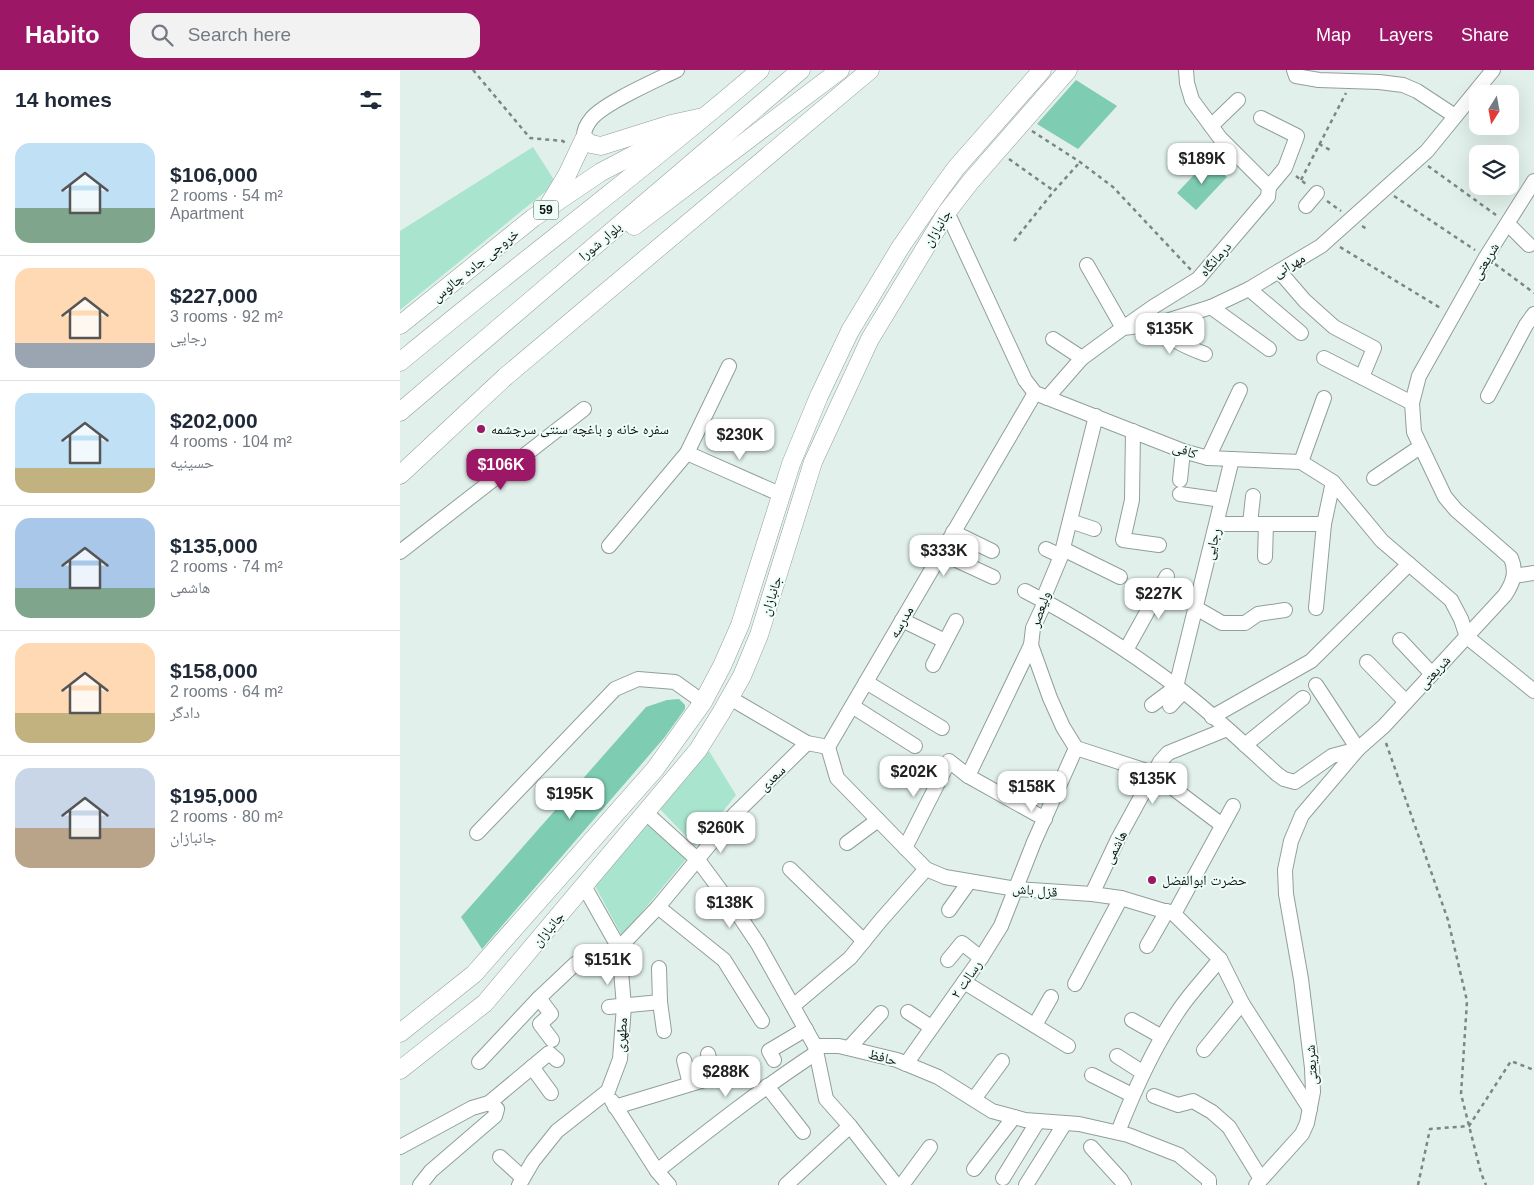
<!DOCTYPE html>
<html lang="en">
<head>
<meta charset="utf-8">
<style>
	body { margin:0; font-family:Helvetica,"Noto Naskh Arabic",sans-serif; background:#f2f2f3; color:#1f2937; height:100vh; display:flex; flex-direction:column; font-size:19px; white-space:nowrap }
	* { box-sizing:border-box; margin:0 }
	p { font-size:16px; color:#747a83 }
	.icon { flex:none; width:28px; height:28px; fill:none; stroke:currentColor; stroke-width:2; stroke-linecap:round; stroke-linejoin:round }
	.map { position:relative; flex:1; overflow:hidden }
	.drawer { display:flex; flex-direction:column; background:#fff; width:400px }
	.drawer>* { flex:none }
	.needle { width:32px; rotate:191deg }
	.buttons { position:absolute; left:1069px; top:15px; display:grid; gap:10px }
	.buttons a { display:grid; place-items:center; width:50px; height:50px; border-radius:10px; background:#fff; box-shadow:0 5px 20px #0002; font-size:25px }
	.price { position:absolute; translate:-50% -42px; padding:0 11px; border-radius:10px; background:#fff; color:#222; font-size:16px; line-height:32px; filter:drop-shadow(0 1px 2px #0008) }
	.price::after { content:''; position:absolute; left:50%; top:30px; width:15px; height:11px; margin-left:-8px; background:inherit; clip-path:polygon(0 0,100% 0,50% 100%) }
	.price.active { background:#9d1767; color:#fff }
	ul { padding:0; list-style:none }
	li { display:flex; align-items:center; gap:15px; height:125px; padding:0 15px }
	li+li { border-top:1px solid #e0e1e3 }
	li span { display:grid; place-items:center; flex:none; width:140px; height:100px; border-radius:15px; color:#555 }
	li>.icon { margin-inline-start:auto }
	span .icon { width:60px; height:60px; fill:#fffc; stroke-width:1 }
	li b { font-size:21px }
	h2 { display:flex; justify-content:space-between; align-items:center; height:60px; padding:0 15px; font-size:21px }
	header { display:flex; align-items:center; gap:30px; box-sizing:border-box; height:70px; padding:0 25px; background:#9d1767; color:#fff }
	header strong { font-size:24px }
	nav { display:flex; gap:28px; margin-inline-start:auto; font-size:18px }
	.search { width:350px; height:45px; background:#f2f2f3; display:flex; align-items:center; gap:12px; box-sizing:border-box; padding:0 18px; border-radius:15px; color:#747a83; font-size:19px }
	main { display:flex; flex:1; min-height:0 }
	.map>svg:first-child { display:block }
	.green { fill:#a9e4cf }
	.building { fill:#7eccb2 }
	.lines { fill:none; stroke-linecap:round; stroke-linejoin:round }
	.minor-casing { stroke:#919f9a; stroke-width:16 }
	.major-casing { stroke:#919f9a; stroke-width:19 }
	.path { stroke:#7c8682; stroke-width:2.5; stroke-dasharray:4 4; stroke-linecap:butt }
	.minor { stroke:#fff; stroke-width:14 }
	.major { stroke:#fff; stroke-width:18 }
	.poi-dot { fill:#9d1767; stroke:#eefdf7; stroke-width:2 }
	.labels { text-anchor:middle; stroke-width:4; stroke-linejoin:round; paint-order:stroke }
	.shield { fill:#eefdf7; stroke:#535b57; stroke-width:1 }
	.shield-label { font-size:12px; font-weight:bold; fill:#101513 }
	.street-label { font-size:14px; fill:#101513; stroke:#eefdf7 }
	.poi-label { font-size:14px; fill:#101513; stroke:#eefdf7; text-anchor:start }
</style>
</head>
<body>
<header>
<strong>Habito</strong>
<div class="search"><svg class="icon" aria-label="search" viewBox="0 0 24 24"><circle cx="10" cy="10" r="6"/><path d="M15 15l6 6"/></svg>Search here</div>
<nav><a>Map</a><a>Layers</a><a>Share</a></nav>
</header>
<main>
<section class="drawer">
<h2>14 homes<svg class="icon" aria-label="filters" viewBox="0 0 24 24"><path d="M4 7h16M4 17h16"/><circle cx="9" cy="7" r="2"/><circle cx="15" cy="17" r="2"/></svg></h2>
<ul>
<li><span style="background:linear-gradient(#bfe0f5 65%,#7fa58c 0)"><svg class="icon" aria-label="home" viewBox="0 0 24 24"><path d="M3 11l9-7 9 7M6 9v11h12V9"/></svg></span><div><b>$106,000</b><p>2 rooms · 54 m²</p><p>Apartment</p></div></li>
<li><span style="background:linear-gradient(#ffd9b3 75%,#9aa5b1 0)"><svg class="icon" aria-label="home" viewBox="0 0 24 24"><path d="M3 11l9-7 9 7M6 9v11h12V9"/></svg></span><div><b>$227,000</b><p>3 rooms · 92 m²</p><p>رجایی</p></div></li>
<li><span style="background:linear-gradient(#bfe0f5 75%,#c2b280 0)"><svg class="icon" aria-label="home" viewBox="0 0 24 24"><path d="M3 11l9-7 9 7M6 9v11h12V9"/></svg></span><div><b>$202,000</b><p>4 rooms · 104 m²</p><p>حسینیه</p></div></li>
<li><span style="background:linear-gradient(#a9c7e8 70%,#7fa58c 0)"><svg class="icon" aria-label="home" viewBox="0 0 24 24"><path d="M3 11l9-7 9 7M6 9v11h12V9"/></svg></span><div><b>$135,000</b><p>2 rooms · 74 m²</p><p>هاشمی</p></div></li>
<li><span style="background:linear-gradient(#ffd9b3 70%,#c2b280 0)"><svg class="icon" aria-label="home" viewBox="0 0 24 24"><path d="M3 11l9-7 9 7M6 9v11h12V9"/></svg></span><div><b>$158,000</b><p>2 rooms · 64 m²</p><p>دادگر</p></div></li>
<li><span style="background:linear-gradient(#c9d6e8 60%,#b9a48a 0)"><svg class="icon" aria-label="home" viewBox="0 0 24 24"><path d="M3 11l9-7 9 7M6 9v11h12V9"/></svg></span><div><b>$195,000</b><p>2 rooms · 80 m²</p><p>جانبازان</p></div></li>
</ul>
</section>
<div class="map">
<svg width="1134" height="1115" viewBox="0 0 1134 1115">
	<rect width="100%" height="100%" fill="#e1f0ea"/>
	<!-- green -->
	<g class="green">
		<polygon points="133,77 156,113 0,240 0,161"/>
		<polygon points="309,681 336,725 295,776 260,739"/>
		<polygon points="244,752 286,789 222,866 194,814"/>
	</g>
	<!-- building -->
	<g class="building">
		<polygon points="676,10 717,36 678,79 637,54"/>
		<polygon points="808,90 827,107 796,140 777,123"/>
		<polygon points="279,629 285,635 285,639 264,668 82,879 61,847 246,637 267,630"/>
	</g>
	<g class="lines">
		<defs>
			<g id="minor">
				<polyline points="786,0 787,13 792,30 820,68 869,117"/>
				<polyline points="894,0 896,6 919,10 979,12 1003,15 1017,21 1055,46"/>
				<polyline points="811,56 838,30"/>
				<path d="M184,69c-1,-8 2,-14 8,-21 14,-16 65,-38 85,-48"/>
				<polyline points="906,136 917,123"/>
				<polyline points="547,142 625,310 635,323 783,381 808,388 901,392 933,412 982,471 1051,530 1061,549 1067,567 1134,621"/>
				<polyline points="1108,154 1129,175"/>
				<polyline points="687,195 723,258 753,237 798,209 868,127 869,117 885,98 897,66 861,48"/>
				<polyline points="879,201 905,231 934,257 974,278 962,307"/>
				<polyline points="849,219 901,263"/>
				<polyline points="811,237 869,279"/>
				<path d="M757,254c15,17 27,22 48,30"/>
				<polyline points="653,269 682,288"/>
				<polyline points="924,288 1012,333"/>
				<polyline points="1088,326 1126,255 1134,244"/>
				<polyline points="647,328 682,288 723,258 757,254 811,237 849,219 921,176 1027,81 1093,0"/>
				<polyline points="696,346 661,486 646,522 645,532 633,558 631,575 650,628 663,657 676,678 753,703 822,755"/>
				<polyline points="733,361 732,430 723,470 759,475"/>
				<polyline points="287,383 382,425"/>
				<polyline points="808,388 840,320"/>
				<polyline points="901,392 924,328"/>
				<polyline points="974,408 1020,377"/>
				<polyline points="780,410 783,381"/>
				<polyline points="780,424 822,430"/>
				<polyline points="670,451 694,459"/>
				<polyline points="817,454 924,454"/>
				<polyline points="850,454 853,426"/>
				<polyline points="553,462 592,481"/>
				<polyline points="209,476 287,383 329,296"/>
				<polyline points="646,479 661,486"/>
				<polyline points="663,479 720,507"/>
				<polyline points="0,482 184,339"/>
				<polyline points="541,483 593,507"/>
				<polyline points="865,487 866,454"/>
				<polyline points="1114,506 1134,503"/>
				<path d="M625,521c53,27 104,60 151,95 36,27 68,58 101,88l7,5 11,3 37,-26 26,-7 -42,-64"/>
				<polyline points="796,538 822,553 845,553 858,544 885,540"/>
				<polyline points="916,538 924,454 933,412"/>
				<polyline points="502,550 545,571"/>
				<polyline points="1000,570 1032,604"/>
				<polyline points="726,580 767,506"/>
				<polyline points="967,592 1006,632"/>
				<polyline points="533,595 556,551"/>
				<polyline points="466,612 542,658"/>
				<polyline points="330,628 407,673 428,677 437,708 526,799 545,807 616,819 692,824 721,828 774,844 820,889 842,933 910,1039"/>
				<polyline points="752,635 776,617 832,389"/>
				<polyline points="452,636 515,676"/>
				<polyline points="770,636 783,622"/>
				<polyline points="812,647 911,591 1009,494"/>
				<polyline points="845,675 903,628"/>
				<polyline points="428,677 635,323"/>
				<polyline points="568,706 645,749"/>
				<polyline points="245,742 298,790 338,844 358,874 415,976 426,1029 450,1056 496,1115"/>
				<polyline points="77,763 215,619 238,609 275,612 303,632"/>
				<polyline points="447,773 478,750"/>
				<polyline points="505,778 549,691 568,706 631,575"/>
				<polyline points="390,799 464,871"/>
				<polyline points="692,824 718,769 760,692 768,683 827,659"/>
				<polyline points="258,837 324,890 362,951"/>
				<polyline points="549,840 569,812"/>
				<polyline points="774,844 833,736"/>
				<polyline points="747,876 767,841"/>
				<polyline points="548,890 562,873 581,888"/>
				<polyline points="259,898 260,932 264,961"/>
				<polyline points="564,912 668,976"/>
				<polyline points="675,914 721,828"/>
				<polyline points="139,928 151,944 140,954 152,970"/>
				<polyline points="393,936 450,888 481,850 526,799"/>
				<polyline points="209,937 260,932"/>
				<polyline points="508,942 531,957"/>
				<polyline points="732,950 762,967"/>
				<polyline points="635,955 651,927"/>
				<polyline points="415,976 439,976 497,990 538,1007 592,1041 625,1050 679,1054 728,1065 779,1085 809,1110 809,1115"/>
				<polyline points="449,978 481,943"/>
				<polyline points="804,980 842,933"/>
				<polyline points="308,984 314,1007"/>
				<polyline points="717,986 742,1002"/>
				<polyline points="284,990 290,1014"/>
				<polyline points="374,990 369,981 406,959"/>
				<polyline points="79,992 139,928 175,894 219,878 258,837 334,745 407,673"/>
				<polyline points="506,994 581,888 601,856 634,772 676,678"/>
				<polyline points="132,997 151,1023"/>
				<polyline points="692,1005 732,1025"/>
				<polyline points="367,1016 403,1062"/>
				<polyline points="754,1026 778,1035 793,1031 812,1042 829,1057 861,1109"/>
				<polyline points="574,1029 602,991"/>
				<polyline points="212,1031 257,1101 269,1115"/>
				<polyline points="89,1033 149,983 157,990"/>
				<polyline points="215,1037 314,1007 344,995"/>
				<path d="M718,1062c16,-41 34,-82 59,-119 12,-19 29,-36 43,-54"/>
				<polyline points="0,1077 72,1038 89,1033 97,1039 95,1046 31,1101 20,1115"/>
				<polyline points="691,1077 721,1110 724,1115"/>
				<polyline points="100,1087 123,1108"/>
				<polyline points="574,1099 614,1047"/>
				<path d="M257,1101c52,-41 104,-82 159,-118"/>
				<polyline points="603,1108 638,1051"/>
				<polyline points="119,1115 133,1091 157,1061 208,1021 220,989 224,936 219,878 184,816"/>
				<polyline points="386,1115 450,1056"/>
				<polyline points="502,1115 530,1077"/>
				<polyline points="626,1115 665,1053"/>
				<path d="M856,1115l46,-51 5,-11 6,-31 -1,-24 -11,-89 -15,-85 -1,-24 6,-29 11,-26 56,-66 26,-23 121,-131c8,-12 12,-23 6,-37l-55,-48 -11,-13 -31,-65 -2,-29 7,-27 67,-119 48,-76"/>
			</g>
			<g id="major">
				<polyline points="150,133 167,105 184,69 191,74 201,76 271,54 303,47"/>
				<polyline points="234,156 440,0"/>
				<polyline points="0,255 133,148 201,102 268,67"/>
				<path d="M0,292c119,-99 243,-191 360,-292"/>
				<polyline points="0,342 401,0"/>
				<polyline points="0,405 105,307 470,0"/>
				<polyline points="0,963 74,904 255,699 303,632 322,596 340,555 391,394 419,326 450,261 500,178 537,124 556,98 642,0"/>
				<polyline points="0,1000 85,933 298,680 321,643 342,606 359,565 413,392 470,269 547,142 571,111 668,0"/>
			</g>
		</defs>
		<!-- minor casing -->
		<use href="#minor" class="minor-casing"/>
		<!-- major casing -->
		<use href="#major" class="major-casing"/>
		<!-- path -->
		<g class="path">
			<polyline points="73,0 130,68 163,71 165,73"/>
			<polyline points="632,61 680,92 713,117 791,200"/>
			<polyline points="919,74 932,81"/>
			<polyline points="609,89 654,121"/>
			<polyline points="1028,96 1096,145"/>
			<polyline points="896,106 907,115"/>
			<polyline points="901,110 946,23"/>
			<polyline points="994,126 1075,180"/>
			<polyline points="927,131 941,141"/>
			<polyline points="962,156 967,159"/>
			<polyline points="614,171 654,121 680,92"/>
			<polyline points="940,177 1042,239"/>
			<polyline points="1095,194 1134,223"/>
			<polyline points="986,673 1048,850 1067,931 1061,1024 1081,1103 1086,1115"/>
			<polyline points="1018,1115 1030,1059 1069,1056 1111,991 1134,1000"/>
		</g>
		<!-- minor -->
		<use href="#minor" class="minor"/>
		<!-- major -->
		<use href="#major" class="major"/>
	</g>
	<!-- markers -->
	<g class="poi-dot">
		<circle cx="81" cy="359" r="5"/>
		<circle cx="752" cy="810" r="5"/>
	</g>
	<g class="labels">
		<!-- shield labels -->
		<rect class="shield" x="133.5" y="130.5" width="25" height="19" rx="4"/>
		<g class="shield-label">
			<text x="146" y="144">59</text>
		</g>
		<!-- street labels -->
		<g class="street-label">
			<text transform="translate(537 158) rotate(-58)" y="5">جانبازان</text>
			<text transform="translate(200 171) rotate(-40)" y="5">بلوار شورا</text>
			<text transform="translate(815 189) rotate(-49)" y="5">درمانگاه</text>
			<text transform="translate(1085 191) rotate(-59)" y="5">شریعتی</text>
			<text transform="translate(75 195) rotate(-39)" y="5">خروجی جاده چالوس</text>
			<text transform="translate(889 195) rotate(-30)" y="5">مهرانی</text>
			<text transform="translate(785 380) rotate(19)" y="5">کافی</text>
			<text transform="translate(812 474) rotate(-76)" y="5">رجایی</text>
			<text transform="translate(371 526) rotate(-72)" y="5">جانبازان</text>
			<text transform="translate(640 539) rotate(-71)" y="5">ولیعصر</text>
			<text transform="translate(501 552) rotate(-60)" y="5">مدرسه</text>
			<text transform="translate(1034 602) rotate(-47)" y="5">شریعتی</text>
			<text transform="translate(372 708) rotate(-44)" y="5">سعدی</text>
			<text transform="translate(715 777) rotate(-63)" y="5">هاشمی</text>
			<text transform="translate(635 820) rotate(5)" y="5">قزل باش</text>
			<text transform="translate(148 859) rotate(-50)" y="5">جانبازان</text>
			<text transform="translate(566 909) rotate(-55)" y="5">رسالت ۲</text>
			<text transform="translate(221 965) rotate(-86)" y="5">مطهری</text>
			<text transform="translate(483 987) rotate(15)" y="5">حافظ</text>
			<text transform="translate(911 995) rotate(-94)" y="5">شریعتی</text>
		</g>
		<!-- poi labels -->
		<g class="poi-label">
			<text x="91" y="364">سفره خانه و باغچه سنتی سرچشمه</text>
			<text x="762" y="815">حضرت ابوالفضل</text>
		</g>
	</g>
</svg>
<div class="buttons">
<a><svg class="needle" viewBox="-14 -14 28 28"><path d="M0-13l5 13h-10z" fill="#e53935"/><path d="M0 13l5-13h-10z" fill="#747a83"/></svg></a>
<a><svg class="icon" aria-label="layers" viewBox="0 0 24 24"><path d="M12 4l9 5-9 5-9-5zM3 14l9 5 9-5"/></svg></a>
</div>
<b class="price" style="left:802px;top:115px">$189K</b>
<b class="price" style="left:770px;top:285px">$135K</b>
<b class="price" style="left:340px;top:391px">$230K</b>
<b class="price active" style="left:101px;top:421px">$106K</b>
<b class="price" style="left:544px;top:507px">$333K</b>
<b class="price" style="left:759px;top:550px">$227K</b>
<b class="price" style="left:514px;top:728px">$202K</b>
<b class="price" style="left:753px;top:735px">$135K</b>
<b class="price" style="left:632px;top:743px">$158K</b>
<b class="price" style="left:170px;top:750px">$195K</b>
<b class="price" style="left:321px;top:784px">$260K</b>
<b class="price" style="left:330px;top:859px">$138K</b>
<b class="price" style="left:208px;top:916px">$151K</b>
<b class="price" style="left:326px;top:1028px">$288K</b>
</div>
</main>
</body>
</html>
